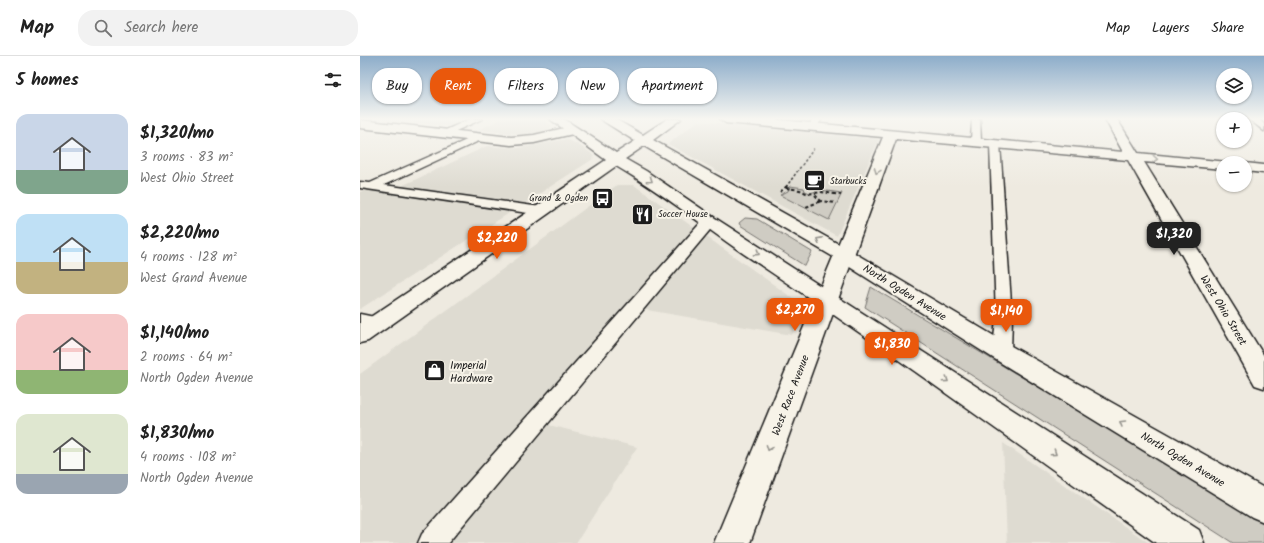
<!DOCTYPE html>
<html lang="en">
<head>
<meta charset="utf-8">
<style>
	body { margin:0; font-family:Kalam,sans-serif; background:#f2f2f2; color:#222; height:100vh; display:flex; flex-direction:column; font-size:15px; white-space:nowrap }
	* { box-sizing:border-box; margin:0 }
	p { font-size:13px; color:#767676 }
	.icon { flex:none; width:22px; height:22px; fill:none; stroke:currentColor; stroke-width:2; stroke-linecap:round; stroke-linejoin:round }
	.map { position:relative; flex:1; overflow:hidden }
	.drawer { display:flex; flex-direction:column; background:#fff; width:360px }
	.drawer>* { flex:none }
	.hud { position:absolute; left:12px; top:12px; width:380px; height:36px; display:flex; gap:8px }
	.tools { position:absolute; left:856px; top:12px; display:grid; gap:8px }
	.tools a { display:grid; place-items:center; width:36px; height:36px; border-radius:50%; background:#fff; box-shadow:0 1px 3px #0004; font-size:20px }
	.price { position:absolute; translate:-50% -34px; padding:0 9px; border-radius:8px; background:#ea580c; color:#fff; font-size:13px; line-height:26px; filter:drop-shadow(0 1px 2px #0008) }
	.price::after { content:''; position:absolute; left:50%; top:24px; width:12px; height:9px; margin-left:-6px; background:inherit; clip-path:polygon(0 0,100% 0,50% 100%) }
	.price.active { background:#222; color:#fff }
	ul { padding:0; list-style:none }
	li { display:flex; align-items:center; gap:12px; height:100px; padding:0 16px }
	li span { display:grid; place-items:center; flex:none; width:112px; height:80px; border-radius:12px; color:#555 }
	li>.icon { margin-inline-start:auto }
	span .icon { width:48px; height:48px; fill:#fffc; stroke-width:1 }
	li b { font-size:17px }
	h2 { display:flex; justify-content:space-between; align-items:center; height:48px; padding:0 16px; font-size:17px }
	.pill { padding:0 14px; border-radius:16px; background:#fff; box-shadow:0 1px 3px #0004; font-size:14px; line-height:36px }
	.pill.active { background:#ea580c; color:#fff }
	header { display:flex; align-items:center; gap:24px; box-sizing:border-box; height:56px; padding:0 20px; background:#fff; border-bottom:1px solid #e0e0e0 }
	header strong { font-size:19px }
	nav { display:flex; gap:22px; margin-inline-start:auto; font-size:14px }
	.search { width:280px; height:36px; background:#f2f2f2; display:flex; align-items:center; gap:10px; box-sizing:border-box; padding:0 14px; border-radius:16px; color:#767676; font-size:15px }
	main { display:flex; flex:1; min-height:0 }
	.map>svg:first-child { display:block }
	.built { fill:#dedbd1 }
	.green { fill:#cfccc3; stroke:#767470 }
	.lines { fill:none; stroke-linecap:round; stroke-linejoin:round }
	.service-casing { stroke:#1c1c1c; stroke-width:3 }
	.minor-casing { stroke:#1c1c1c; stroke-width:3 }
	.secondary-casing { stroke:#1c1c1c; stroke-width:3 }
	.path-far1 { stroke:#1c1c1c; stroke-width:1.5; stroke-dasharray:2.5 2; stroke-linecap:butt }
	.path { stroke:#1c1c1c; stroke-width:2; stroke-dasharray:3.5 2.5; stroke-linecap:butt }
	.service { fill:#f7f3e8; fill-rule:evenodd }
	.minor { fill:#f7f3e8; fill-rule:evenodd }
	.secondary { fill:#f7f3e8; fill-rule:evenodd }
	.oneway { stroke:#94928c }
	.labels { text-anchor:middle; stroke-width:4; stroke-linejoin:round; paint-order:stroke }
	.far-poi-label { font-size:9px; fill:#1c1c1c; stroke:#f7f3e8; text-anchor:start }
	.street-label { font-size:11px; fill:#1c1c1c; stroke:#f7f3e8 }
	.poi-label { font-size:11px; fill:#1c1c1c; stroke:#f7f3e8; text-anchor:start }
</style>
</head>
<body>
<header>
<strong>Map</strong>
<div class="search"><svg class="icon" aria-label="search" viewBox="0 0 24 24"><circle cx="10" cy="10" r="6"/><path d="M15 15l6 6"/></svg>Search here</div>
<nav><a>Map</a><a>Layers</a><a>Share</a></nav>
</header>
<main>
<section class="drawer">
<h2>5 homes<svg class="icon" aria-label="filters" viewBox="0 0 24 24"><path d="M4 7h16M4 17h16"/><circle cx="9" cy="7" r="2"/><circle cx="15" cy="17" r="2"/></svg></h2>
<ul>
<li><span style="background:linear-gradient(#c9d6e8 70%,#7fa58c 0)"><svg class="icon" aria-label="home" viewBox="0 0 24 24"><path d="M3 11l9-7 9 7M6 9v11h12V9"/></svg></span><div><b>$1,320/mo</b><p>3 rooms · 83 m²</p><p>West Ohio Street</p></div></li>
<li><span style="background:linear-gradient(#bfe0f5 60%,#c2b280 0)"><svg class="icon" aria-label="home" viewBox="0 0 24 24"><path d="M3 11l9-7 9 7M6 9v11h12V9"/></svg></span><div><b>$2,220/mo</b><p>4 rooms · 128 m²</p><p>West Grand Avenue</p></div></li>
<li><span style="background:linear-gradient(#f6c9c9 70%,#8fb573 0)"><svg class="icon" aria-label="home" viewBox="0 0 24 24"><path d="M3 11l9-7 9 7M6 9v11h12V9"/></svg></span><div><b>$1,140/mo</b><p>2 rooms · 64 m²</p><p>North Ogden Avenue</p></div></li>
<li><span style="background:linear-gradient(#dfe7d0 75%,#9aa5b1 0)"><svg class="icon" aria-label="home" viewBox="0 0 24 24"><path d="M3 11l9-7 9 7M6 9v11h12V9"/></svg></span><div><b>$1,830/mo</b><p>4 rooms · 108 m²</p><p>North Ogden Avenue</p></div></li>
</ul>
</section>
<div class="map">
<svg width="904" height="487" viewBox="0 0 904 487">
	<rect width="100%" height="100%" fill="#eeeae0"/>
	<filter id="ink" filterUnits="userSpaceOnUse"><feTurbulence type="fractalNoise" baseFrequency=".025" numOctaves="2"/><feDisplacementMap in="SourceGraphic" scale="8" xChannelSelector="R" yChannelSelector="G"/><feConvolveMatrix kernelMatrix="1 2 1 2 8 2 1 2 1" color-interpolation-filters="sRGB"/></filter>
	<g filter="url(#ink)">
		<!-- built -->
		<g class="built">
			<polygon points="22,63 114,63 96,71"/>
			<polygon points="141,63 183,63 192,70 189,73 179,77 167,79 118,74"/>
			<polygon points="338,65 519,83 477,180 308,88"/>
			<polygon points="206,83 217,88 231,97 234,101 233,103 0,253 0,136 10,131 33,134 127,90 158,92"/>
			<polygon points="257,129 274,129 445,251 432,279 275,252 177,366 277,391 216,487 0,487 0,318"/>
			<polygon points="643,387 789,487 647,487"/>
		</g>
		<!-- green -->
		<g class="green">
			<polygon points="430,130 444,132 445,135 450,137 460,134 482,137 469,164 420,139 428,135"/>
			<polygon points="385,162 397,163 452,196 445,210 380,169 379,167"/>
			<polygon points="511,231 904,466 904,487 873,487 505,251"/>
		</g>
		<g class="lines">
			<defs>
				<g id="service">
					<polygon points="110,63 122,63 87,79 81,79 79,77"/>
					<polygon points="453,63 462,63 455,73 449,73 448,71"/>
					<polygon points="612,63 620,63 621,86 616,89 611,86"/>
					<polygon points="889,63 899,63 904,68 904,75"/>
					<polygon points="120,78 123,79 123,83 24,129 181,151 185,152 187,155 185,158 181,159 0,132 0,126 10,127"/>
					<polygon points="635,85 640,88 652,261 651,296 648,300 642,302 636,300 633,296 636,261 630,88"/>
					<polygon points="349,162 354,163 355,166 354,169 88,487 58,487 62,478 344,163"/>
					<polygon points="0,258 24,263 26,267 24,271 18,273 0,268"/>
				</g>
				<g id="minor">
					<polygon points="360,63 409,63 763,96 745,63 757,63 778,97 868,106 863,107 863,113 784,106 904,300 904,332 895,329 768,104 536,83 390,487 354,487 523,81 366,67"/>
					<polygon points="0,64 151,81 174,79 213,70 219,74 217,77 174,87 151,89 0,72"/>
					<polygon points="884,107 885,107 904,109 904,117 885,115 885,107"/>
				</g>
				<path id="secondary" d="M190,63h14l52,34 19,-12 -35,-22h15l28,16 24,-16h14l-28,21 198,111 160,95 253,142v34l-12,-5 -259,-159 -156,-99 -193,-113 -19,13 21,12 69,47 484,312 5,13h-48c-137,-97 -272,-196 -412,-289 -42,-29 -83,-62 -128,-88l-248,175 -8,2v-19l246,-164z"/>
			</defs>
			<!-- service casing -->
			<use href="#service" class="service-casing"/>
			<!-- minor casing -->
			<use href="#minor" class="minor-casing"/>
			<!-- secondary casing -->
			<use href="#secondary" class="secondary-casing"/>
			<!-- path-far1 -->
			<polyline class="path-far1" points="426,131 455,91"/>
			<!-- path -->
			<g class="path">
				<polyline points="426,132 440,134 448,138 461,136 481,139"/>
				<polyline points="420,136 427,130"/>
				<polyline points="455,139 461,145 476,147"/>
				<polyline points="446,151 461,145"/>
			</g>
			<!-- service -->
			<use href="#service" class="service"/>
			<!-- minor -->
			<use href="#minor" class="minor"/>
			<!-- secondary -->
			<use href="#secondary" class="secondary"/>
		</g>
		<!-- one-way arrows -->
		<defs><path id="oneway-chevron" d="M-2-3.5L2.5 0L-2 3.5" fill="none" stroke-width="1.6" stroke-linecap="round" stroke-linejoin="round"/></defs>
		<g class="oneway">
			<use href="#oneway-chevron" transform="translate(795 103) rotate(5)"/>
			<use href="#oneway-chevron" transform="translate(517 115) rotate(111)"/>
			<use href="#oneway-chevron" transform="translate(290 124) rotate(35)"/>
			<use href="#oneway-chevron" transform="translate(459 184) rotate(-151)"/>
			<use href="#oneway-chevron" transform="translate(397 197) rotate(33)"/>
			<use href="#oneway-chevron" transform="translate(586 324) rotate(34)"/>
			<use href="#oneway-chevron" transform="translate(762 367) rotate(-149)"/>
			<use href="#oneway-chevron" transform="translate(409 392) rotate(111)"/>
			<use href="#oneway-chevron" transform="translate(694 397) rotate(34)"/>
		</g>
	</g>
	<!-- sky -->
	<linearGradient id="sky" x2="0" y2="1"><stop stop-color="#8dadca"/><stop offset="0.48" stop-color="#f7f6f1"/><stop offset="1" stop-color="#f7f6f1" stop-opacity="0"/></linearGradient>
	<rect width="904" height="131" fill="url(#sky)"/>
	<!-- icons -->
	<defs>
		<symbol id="cafe-square" viewBox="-11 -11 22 22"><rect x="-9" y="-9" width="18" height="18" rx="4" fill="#1c1c1c" stroke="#f7f3e8"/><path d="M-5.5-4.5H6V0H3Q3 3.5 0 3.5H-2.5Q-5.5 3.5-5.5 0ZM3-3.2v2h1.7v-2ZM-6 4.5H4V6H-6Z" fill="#fff"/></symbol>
		<symbol id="bus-square" viewBox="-11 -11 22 22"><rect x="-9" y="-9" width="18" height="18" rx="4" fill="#1c1c1c" stroke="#f7f3e8"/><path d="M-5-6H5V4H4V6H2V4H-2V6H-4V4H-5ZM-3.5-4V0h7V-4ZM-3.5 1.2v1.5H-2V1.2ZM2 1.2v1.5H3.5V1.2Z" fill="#fff"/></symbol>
		<symbol id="restaurant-square" viewBox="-11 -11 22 22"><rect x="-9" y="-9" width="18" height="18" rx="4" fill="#1c1c1c" stroke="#f7f3e8"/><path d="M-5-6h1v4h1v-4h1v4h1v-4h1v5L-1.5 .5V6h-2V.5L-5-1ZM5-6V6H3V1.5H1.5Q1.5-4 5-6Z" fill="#fff"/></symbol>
		<symbol id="shop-square" viewBox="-11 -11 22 22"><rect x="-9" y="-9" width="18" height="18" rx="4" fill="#1c1c1c" stroke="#f7f3e8"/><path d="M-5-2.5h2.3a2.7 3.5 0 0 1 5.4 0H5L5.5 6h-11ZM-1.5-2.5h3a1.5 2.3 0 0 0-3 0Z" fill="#fff"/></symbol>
	</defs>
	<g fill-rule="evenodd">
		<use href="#cafe-square" x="442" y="112" width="25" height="25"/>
		<use href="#bus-square" x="230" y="130" width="25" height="25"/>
		<use href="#restaurant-square" x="270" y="146" width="25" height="25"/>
		<use href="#shop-square" x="62" y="302" width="25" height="25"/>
	</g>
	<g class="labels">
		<!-- far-poi labels -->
		<g class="far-poi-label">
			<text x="470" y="128">Starbucks</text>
			<text x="228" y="145" text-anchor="end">Grand &amp; Ogden</text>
			<text x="298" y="161">Soccer House</text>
		</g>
		<!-- street labels -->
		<g class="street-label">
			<text transform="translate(545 236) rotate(32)" y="4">North Ogden Avenue</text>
			<text transform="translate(864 254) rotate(59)" y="4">West Ohio Street</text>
			<text transform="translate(430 339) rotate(-69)" y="4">West Race Avenue</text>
			<text transform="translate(823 403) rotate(31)" y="4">North Ogden Avenue</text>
		</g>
		<!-- poi labels -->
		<g class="poi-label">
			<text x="90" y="313">Imperial<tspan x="90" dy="13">Hardware</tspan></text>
		</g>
	</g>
</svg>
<div class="tools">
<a><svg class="icon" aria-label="layers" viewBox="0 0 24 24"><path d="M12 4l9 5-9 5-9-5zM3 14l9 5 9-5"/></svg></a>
<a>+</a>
<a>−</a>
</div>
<b class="price active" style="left:814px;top:200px">$1,320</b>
<b class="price" style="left:137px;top:204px">$2,220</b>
<b class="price" style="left:435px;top:276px">$2,270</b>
<b class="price" style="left:646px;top:277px">$1,140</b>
<b class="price" style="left:532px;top:310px">$1,830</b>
<div class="hud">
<a class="pill">Buy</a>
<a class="pill active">Rent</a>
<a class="pill">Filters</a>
<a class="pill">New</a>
<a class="pill">Apartment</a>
</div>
</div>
</main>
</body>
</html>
